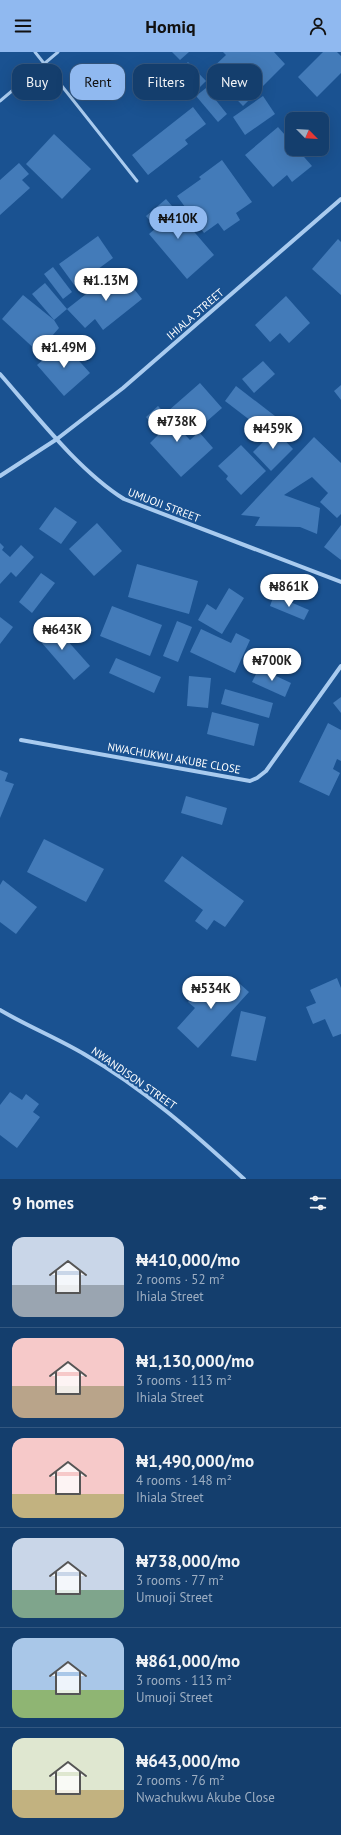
<!DOCTYPE html>
<html lang="en">
<head>
<meta charset="utf-8">
<style>
	body { margin:0; font-family:"PT Sans",sans-serif; background:#1d4572; color:#f1f3f6; height:100vh; display:flex; flex-direction:column; font-size:15px; white-space:nowrap }
	* { box-sizing:border-box; margin:0 }
	p { font-size:13px; color:#9daec2 }
	.icon { flex:none; width:22px; height:22px; fill:none; stroke:currentColor; stroke-width:2; stroke-linecap:round; stroke-linejoin:round }
	.map { position:relative; height:1127px; overflow:hidden }
	.sheet { display:flex; flex-direction:column; background:#143e6d; flex:1 }
	.sheet>* { flex:none }
	.top-card { position:absolute; left:12px; top:12px; width:317px; height:36px; display:flex; gap:8px }
	.needle { width:26px; rotate:114deg }
	.controls { position:absolute; left:285px; top:60px; display:grid; gap:8px }
	.controls a { display:grid; place-items:center; width:44px; height:44px; border-radius:8px; background:#143e6d; box-shadow:0 4px 16px #0002,0 0 0 1px #335780; font-size:20px }
	.price { position:absolute; translate:-50% -34px; padding:0 9px; border-radius:14px; background:#fff; color:#222; font-size:13px; line-height:26px; filter:drop-shadow(0 1px 2px #0008) }
	.price::after { content:''; position:absolute; left:50%; top:24px; width:12px; height:9px; margin-left:-6px; background:inherit; clip-path:polygon(0 0,100% 0,50% 100%) }
	.price.active { background:#90b9f0; color:#111 }
	ul { padding:0; list-style:none }
	li { display:flex; align-items:center; gap:12px; height:100px; padding:0 12px }
	li+li { border-top:1px solid #335780 }
	li span { display:grid; place-items:center; flex:none; width:112px; height:80px; border-radius:12px; color:#555 }
	li>.icon { margin-inline-start:auto }
	span .icon { width:48px; height:48px; fill:#fffc; stroke-width:1 }
	li b { font-size:17px }
	h2 { display:flex; justify-content:space-between; align-items:center; height:48px; padding:0 12px; font-size:17px }
	.pill { padding:0 14px; border-radius:12px; background:#143e6d; box-shadow:0 4px 16px #0002,0 0 0 1px #335780; font-size:14px; line-height:36px }
	.pill.active { background:#90b9f0; color:#111 }
	header { display:flex; justify-content:space-between; align-items:center; height:52px; padding:0 12px; background:#90b9f0; color:#111; font-size:18px; font-weight:800 }
	.map>svg:first-child { display:block }
	.building { fill:#437bb9 }
	.lines { fill:none; stroke-linecap:round; stroke-linejoin:round }
	.lane { stroke:#a9cbef; stroke-width:3 }
	.street { stroke:#a9cbef; stroke-width:4 }
	.labels { text-anchor:middle; stroke-width:4; stroke-linejoin:round; paint-order:stroke }
	.street-label { font-size:11px; fill:#fff; stroke:#1a5291 }
</style>
</head>
<body>
<header><svg class="icon" aria-label="menu" viewBox="0 0 24 24"><path d="M4 6h16M4 12h16M4 18h16"/></svg>Homiq<svg class="icon" aria-label="person" viewBox="0 0 24 24"><circle cx="12" cy="8" r="4"/><path d="M4 21q1-7 8-7t8 7"/></svg></header>
<div class="map">
<svg width="341" height="1127" viewBox="0 0 341 1127">
	<rect width="100%" height="100%" fill="#1a5291"/>
	<!-- building -->
	<g class="building">
		<polygon points="172,0 189,0 180,8"/>
		<polygon points="223,0 274,0 285,12 243,54 209,19 226,3"/>
		<polygon points="323,0 337,0 341,4 341,21 317,45 298,25"/>
		<polygon points="188,10 206,29 195,40 177,21"/>
		<polygon points="206,36 227,62 218,70 196,44"/>
		<polygon points="263,44 275,62 245,83 233,65"/>
		<polygon points="193,55 206,72 185,88 188,92 148,123 132,103"/>
		<polygon points="278,75 292,91 292,97 297,97 312,114 292,130 287,123 273,135 245,103"/>
		<polygon points="54,82 91,117 62,147 26,112"/>
		<polygon points="222,108 252,150 236,161 240,168 224,179 218,171 204,181 177,144 201,127 199,125"/>
		<polygon points="19,111 29,122 22,128 30,136 0,163 0,128"/>
		<polygon points="166,147 214,203 187,227 149,182 156,176 146,164"/>
		<polygon points="98,184 113,206 75,234 59,212"/>
		<polygon points="338,187 341,190 341,243 312,217"/>
		<polygon points="53,215 72,240 63,247 44,222"/>
		<polygon points="118,217 142,247 103,278 95,267 85,276 67,257"/>
		<polygon points="45,231 67,257 54,268 32,242"/>
		<polygon points="23,243 54,268 59,276 38,300 2,267"/>
		<polygon points="286,244 310,271 289,291 280,281 270,290 255,273"/>
		<polygon points="63,291 90,321 64,344 37,313"/>
		<polygon points="263,309 275,322 254,341 242,327"/>
		<polygon points="200,331 222,356 198,377 188,365 180,372 168,359"/>
		<polygon points="341,333 341,348 334,339"/>
		<polygon points="236,334 275,364 264,379 225,349"/>
		<polygon points="158,354 190,388 199,380 213,396 181,425 150,391 160,381 146,365"/>
		<polygon points="275,378 293,397 271,419 253,400"/>
		<polygon points="314,385 341,411 341,462 337,466 320,450 328,441 312,425 284,443 320,456 317,482 300,475 255,474 260,465 241,463"/>
		<polygon points="241,393 266,419 241,443 226,427 228,424 218,414"/>
		<polygon points="55,455 77,470 61,492 39,477"/>
		<polygon points="97,471 122,499 94,524 69,497"/>
		<polygon points="341,473 341,508 324,495"/>
		<polygon points="0,491 4,495 2,498 10,505 21,493 34,505 16,525 11,520 0,532"/>
		<polygon points="137,512 198,529 189,562 128,545"/>
		<polygon points="41,521 55,531 32,561 19,550"/>
		<polygon points="229,536 244,546 222,582 198,568 207,552 216,558"/>
		<polygon points="274,543 309,558 304,568 270,554"/>
		<polygon points="112,554 162,573 150,604 100,584"/>
		<polygon points="0,565 13,575 0,592"/>
		<polygon points="50,569 90,614 74,628 35,583"/>
		<polygon points="177,569 192,575 178,610 163,604"/>
		<polygon points="201,577 231,591 236,581 250,588 235,621 190,600"/>
		<polygon points="116,606 161,625 154,641 109,621"/>
		<polygon points="259,616 291,631 285,645 252,630"/>
		<polygon points="189,624 211,626 208,656 187,654"/>
		<polygon points="225,637 273,651 269,666 221,652"/>
		<polygon points="341,645 341,661 333,651"/>
		<polygon points="212,660 259,672 254,694 207,682"/>
		<polygon points="328,671 341,678 341,709 337,707 333,717 340,721 329,744 299,730"/>
		<polygon points="0,718 8,721 5,729 14,732 0,766"/>
		<polygon points="186,744 227,756 222,773 181,761"/>
		<polygon points="44,787 104,817 86,850 27,820"/>
		<polygon points="182,804 244,849 225,875 214,868 207,878 195,869 203,858 164,829"/>
		<polygon points="3,828 37,855 16,882 0,870 0,833"/>
		<polygon points="231,924 249,940 198,996 177,976 195,956 188,950 204,932 215,942"/>
		<polygon points="337,926 341,936 341,982 333,985 325,967 313,972 306,955 316,951 310,938"/>
		<polygon points="241,959 266,965 256,1009 231,1004"/>
		<polygon points="10,1040 22,1048 26,1042 39,1052 33,1060 40,1065 17,1096 0,1083 0,1053"/>
	</g>
	<g class="lines">
		<!-- lane -->
		<g class="lane">
			<polyline points="35,0 137,129"/>
			<polyline points="0,49 58,0"/>
		</g>
		<!-- street -->
		<g class="street">
			<path d="M0,322c36,41 78,96 124,125l217,83"/>
			<polyline points="0,424 57,387 123,336 341,147"/>
			<polyline points="21,688 250,729 257,726 266,719 341,614"/>
			<path d="M0,958c27,16 57,28 84,44 59,34 110,79 160,125"/>
		</g>
	</g>
	<g class="labels">
		<!-- street labels -->
		<g class="street-label">
			<text transform="translate(195 262) rotate(-41)" y="4">IHIALA STREET</text>
			<text transform="translate(164 453) rotate(21)" y="4">UMUOJI STREET</text>
			<text transform="translate(174 706) rotate(10)" y="4">NWACHUKWU AKUBE CLOSE</text>
			<text transform="translate(134 1026) rotate(35)" y="4">NWANDISON STREET</text>
		</g>
	</g>
</svg>
<div class="controls">
<a><svg class="needle" viewBox="-14 -14 28 28"><path d="M0-13l5 13h-10z" fill="#e53935"/><path d="M0 13l5-13h-10z" fill="#9daec2"/></svg></a>
</div>
<b class="price active" style="left:178px;top:188px">₦410K</b>
<b class="price" style="left:106px;top:250px">₦1.13M</b>
<b class="price" style="left:64px;top:317px">₦1.49M</b>
<b class="price" style="left:177px;top:391px">₦738K</b>
<b class="price" style="left:273px;top:398px">₦459K</b>
<b class="price" style="left:289px;top:556px">₦861K</b>
<b class="price" style="left:62px;top:599px">₦643K</b>
<b class="price" style="left:272px;top:630px">₦700K</b>
<b class="price" style="left:211px;top:958px">₦534K</b>
<div class="top-card">
<a class="pill">Buy</a>
<a class="pill active">Rent</a>
<a class="pill">Filters</a>
<a class="pill">New</a>
</div>
</div>
<section class="sheet">
<h2>9 homes<svg class="icon" aria-label="filters" viewBox="0 0 24 24"><path d="M4 7h16M4 17h16"/><circle cx="9" cy="7" r="2"/><circle cx="15" cy="17" r="2"/></svg></h2>
<ul>
<li><span style="background:linear-gradient(#c9d6e8 60%,#9aa5b1 0)"><svg class="icon" aria-label="home" viewBox="0 0 24 24"><path d="M3 11l9-7 9 7M6 9v11h12V9"/></svg></span><div><b>₦410,000/mo</b><p>2 rooms · 52 m²</p><p>Ihiala Street</p></div></li>
<li><span style="background:linear-gradient(#f6c9c9 60%,#b9a48a 0)"><svg class="icon" aria-label="home" viewBox="0 0 24 24"><path d="M3 11l9-7 9 7M6 9v11h12V9"/></svg></span><div><b>₦1,130,000/mo</b><p>3 rooms · 113 m²</p><p>Ihiala Street</p></div></li>
<li><span style="background:linear-gradient(#f6c9c9 70%,#c2b280 0)"><svg class="icon" aria-label="home" viewBox="0 0 24 24"><path d="M3 11l9-7 9 7M6 9v11h12V9"/></svg></span><div><b>₦1,490,000/mo</b><p>4 rooms · 148 m²</p><p>Ihiala Street</p></div></li>
<li><span style="background:linear-gradient(#c9d6e8 65%,#7fa58c 0)"><svg class="icon" aria-label="home" viewBox="0 0 24 24"><path d="M3 11l9-7 9 7M6 9v11h12V9"/></svg></span><div><b>₦738,000/mo</b><p>3 rooms · 77 m²</p><p>Umuoji Street</p></div></li>
<li><span style="background:linear-gradient(#a9c7e8 65%,#8fb573 0)"><svg class="icon" aria-label="home" viewBox="0 0 24 24"><path d="M3 11l9-7 9 7M6 9v11h12V9"/></svg></span><div><b>₦861,000/mo</b><p>3 rooms · 113 m²</p><p>Umuoji Street</p></div></li>
<li><span style="background:linear-gradient(#dfe7d0 65%,#c2b280 0)"><svg class="icon" aria-label="home" viewBox="0 0 24 24"><path d="M3 11l9-7 9 7M6 9v11h12V9"/></svg></span><div><b>₦643,000/mo</b><p>2 rooms · 76 m²</p><p>Nwachukwu Akube Close</p></div></li>
</ul>
</section>
</body>
</html>
